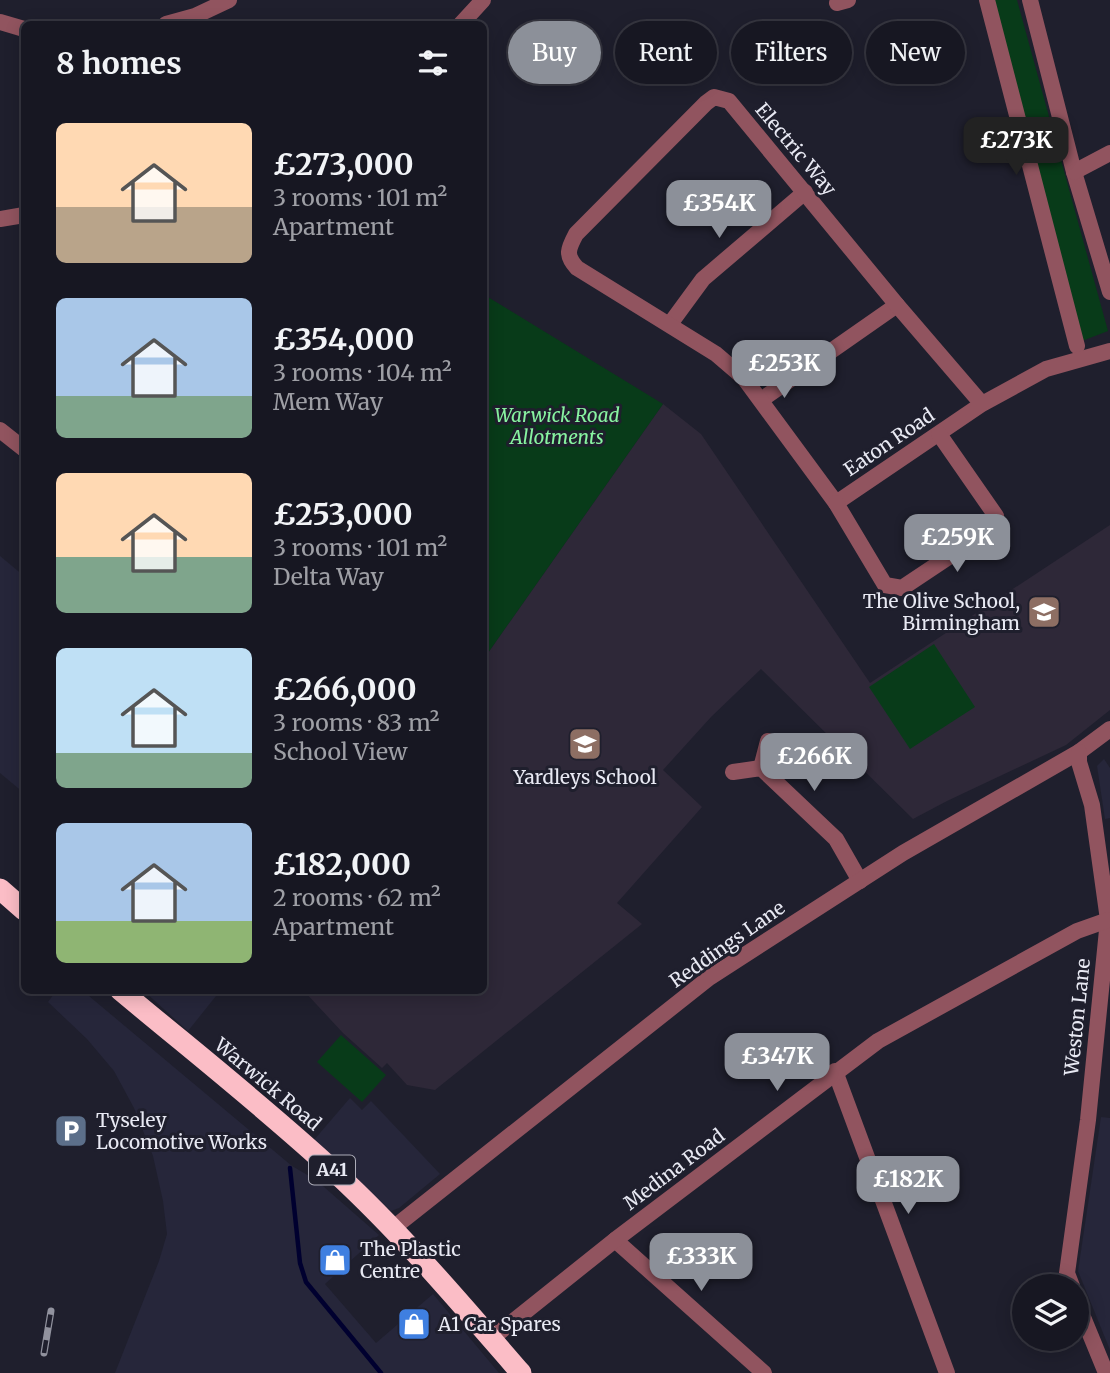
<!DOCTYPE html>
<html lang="en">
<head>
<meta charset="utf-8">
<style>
	body { margin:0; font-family:Merriweather,serif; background:#24242f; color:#f1f3f6; height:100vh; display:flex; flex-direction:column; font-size:26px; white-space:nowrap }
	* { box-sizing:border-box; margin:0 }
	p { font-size:23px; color:#9e9fa5 }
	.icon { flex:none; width:38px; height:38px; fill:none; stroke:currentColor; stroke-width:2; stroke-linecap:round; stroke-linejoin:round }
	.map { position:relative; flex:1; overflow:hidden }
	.details { position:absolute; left:21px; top:21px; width:466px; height:973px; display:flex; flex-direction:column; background:#171722; border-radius:10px; box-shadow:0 4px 18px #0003,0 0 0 2px #363640 }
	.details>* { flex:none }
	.top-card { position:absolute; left:508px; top:21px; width:497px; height:63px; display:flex; gap:14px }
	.fabs { position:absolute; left:1012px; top:1274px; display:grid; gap:14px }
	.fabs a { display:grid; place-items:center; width:77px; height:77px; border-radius:50%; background:#171722; box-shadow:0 4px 18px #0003,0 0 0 2px #363640; font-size:35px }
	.price { position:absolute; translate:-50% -60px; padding:0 16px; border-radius:14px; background:#8c9099; color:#fff; font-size:23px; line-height:46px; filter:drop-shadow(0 2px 4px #0008) }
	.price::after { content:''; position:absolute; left:50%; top:42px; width:21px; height:16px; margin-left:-10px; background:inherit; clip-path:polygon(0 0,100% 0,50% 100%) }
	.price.on { background:#222; color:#fff }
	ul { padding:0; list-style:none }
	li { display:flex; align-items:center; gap:21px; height:175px; padding:0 35px }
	li span { display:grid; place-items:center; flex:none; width:196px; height:140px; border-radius:10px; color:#555 }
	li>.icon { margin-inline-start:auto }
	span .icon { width:84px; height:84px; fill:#fffc; stroke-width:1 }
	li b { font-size:30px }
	h2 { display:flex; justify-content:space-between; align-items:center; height:84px; padding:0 35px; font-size:30px }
	.pill { padding:0 24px; border-radius:32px; background:#171722; box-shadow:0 4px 18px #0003,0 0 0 2px #363640; font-size:24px; line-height:63px }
	.pill.on { background:#8c9099; color:#fff }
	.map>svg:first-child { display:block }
	.built { fill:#26263a }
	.education { fill:#2e2838 }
	.green { fill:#083b19 }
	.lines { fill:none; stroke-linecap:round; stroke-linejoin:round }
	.stream { stroke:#00002f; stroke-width:4.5 }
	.minor { stroke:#91545f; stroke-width:16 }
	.highway { stroke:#fbbdc6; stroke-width:21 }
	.rail-casing { stroke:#91929e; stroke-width:7 }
	.rail { stroke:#1f1f2d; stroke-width:4.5; stroke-dasharray:13; stroke-linecap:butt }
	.labels { text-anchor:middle; stroke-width:6; stroke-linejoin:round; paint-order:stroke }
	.shield { fill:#1f1f2d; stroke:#acacb8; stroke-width:2 }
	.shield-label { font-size:18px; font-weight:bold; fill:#e8e9f3 }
	.street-label { font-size:19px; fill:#e8e9f3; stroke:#1f1f2d }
	.park-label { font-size:19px; font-style:italic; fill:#88f4a1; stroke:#1f1f2d }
	.poi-label { font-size:19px; fill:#e8e9f3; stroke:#1f1f2d; text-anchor:start }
</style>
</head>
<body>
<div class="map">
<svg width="1110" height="1373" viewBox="0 0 1110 1373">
	<rect width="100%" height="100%" fill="#1f1f2d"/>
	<!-- built -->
	<g class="built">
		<polygon points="0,556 24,576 24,793 0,773"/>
		<polygon points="1104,759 1110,768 1110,818 1105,819 1097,766"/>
		<polygon points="56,991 83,991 292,1166 316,1180 379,1235 325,1284 376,1343 433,1294 499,1373 115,1373 159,1261 167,1234 163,1201 153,1156 134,1108 114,1071 87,1039 48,1002"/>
		<polygon points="144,991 144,990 220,991 188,1031"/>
		<polygon points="350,1098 362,1110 371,1101 440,1174 399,1208 391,1211 314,1140"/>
		<polygon points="1101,1117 1110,1118 1110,1350 1078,1271"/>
	</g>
	<!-- education -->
	<polygon class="education" points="663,404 701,434 870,683 1110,525 1110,710 1066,745 947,801 913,819 761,669 711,717 663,770 702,807 617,903 642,924 435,1090 407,1085 387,1063 382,1068 343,1033 304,991 483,990 483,660"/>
	<!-- green -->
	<g class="green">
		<polygon points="993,0 1017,0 1108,331 1082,341"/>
		<polygon points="483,294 663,404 483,660"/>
		<polygon points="934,644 975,707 910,749 869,687"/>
		<polygon points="341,1035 386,1075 362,1102 317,1062"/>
	</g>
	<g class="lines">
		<!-- stream -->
		<polyline class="stream" points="290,1168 300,1263 306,1282 381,1373"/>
		<!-- minor -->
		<g class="minor">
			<polyline points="987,0 1077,346"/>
			<polyline points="1030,0 1074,172 1110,292"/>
			<polyline points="837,3 848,0"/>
			<polyline points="0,22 24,29"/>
			<polyline points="166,24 195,16 229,0"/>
			<polyline points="461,24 483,0"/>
			<polyline points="1074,172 1110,153"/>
			<polyline points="0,219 24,215"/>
			<polyline points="670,324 703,279 805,192"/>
			<polyline points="761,400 897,305"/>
			<path d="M982,404l-85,-99 -168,-204 -15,-4 -8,6 -130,131c-8,15 -11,21 1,34l139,86 28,24 92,125 146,-99 64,-35 64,-18"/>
			<polyline points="0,430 24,449"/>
			<polyline points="836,503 885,585 902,588 992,528 996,516 939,434"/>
			<polyline points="761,768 768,741"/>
			<polyline points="733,772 761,768 836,839 860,881"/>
			<polyline points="835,1071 947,1373"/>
			<polyline points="392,1229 709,978 903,853 1079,752 1110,729"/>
			<polyline points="615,1240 764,1373"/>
			<polyline points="1072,1286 1067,1273 1088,1120 1108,920 1092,805 1079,762 1079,752"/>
			<polyline points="1076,1300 1106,1373"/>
			<polyline points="491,1339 615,1240 878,1041 1077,931 1108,920"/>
		</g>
		<!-- highway -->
		<g class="highway">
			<polyline points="0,889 24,910"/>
			<path d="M120,990c73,61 147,119 216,183 67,62 126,132 185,200"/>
		</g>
		<defs>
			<polyline id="rail" points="44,1353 51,1311"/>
		</defs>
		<!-- rail casing -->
		<use href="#rail" class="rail-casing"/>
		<!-- rail -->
		<use href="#rail" class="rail"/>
	</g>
	<!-- icons -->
	<defs>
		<symbol id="school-square" viewBox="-11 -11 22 22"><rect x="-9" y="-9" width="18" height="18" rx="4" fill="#8d6e63" stroke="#1f1f2d"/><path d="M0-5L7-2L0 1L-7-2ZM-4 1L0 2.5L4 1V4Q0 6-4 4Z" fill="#fff"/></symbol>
		<symbol id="parking-square" viewBox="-11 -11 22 22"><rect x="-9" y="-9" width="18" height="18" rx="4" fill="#5c6f8a" stroke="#1f1f2d"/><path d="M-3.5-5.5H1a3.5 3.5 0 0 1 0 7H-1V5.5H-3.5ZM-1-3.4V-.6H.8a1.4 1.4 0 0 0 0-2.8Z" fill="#fff"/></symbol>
		<symbol id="shop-square" viewBox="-11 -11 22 22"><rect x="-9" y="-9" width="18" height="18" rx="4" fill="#3f7fe0" stroke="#1f1f2d"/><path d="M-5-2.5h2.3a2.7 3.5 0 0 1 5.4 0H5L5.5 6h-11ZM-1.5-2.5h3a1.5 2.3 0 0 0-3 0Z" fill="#fff"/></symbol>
	</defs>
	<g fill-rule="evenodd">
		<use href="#school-square" x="1025" y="593" width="38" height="38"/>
		<use href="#school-square" x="566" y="725" width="38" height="38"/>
		<use href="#parking-square" x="52" y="1112" width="38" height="38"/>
		<use href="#shop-square" x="316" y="1241" width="38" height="38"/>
		<use href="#shop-square" x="395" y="1305" width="38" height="38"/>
	</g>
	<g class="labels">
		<!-- shield labels -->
		<rect class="shield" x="309" y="1155.5" width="46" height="29" rx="5"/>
		<g class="shield-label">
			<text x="332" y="1176">A41</text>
		</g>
		<!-- street labels -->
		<g class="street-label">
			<text transform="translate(796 149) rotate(50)" y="7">Electric Way</text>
			<text transform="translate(889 442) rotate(-34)" y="7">Eaton Road</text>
			<text transform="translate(727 944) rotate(-35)" y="7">Reddings Lane</text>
			<text transform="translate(1077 1017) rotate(-84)" y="7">Weston Lane</text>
			<text transform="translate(268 1084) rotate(40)" y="7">Warwick Road</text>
			<text transform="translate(674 1169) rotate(-37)" y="7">Medina Road</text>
		</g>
		<!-- park labels -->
		<g class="park-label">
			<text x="557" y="422">Warwick Road<tspan x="557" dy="22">Allotments</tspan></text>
		</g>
		<!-- poi labels -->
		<g class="poi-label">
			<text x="1020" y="608" text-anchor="end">The Olive School,<tspan x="1020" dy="22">Birmingham</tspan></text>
			<text x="585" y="784" text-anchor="middle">Yardleys School</text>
			<text x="96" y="1127">Tyseley<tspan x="96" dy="22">Locomotive Works</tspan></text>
			<text x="360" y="1256">The Plastic<tspan x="360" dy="22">Centre</tspan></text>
			<text x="438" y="1331">A1 Car Spares</text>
		</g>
	</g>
</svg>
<div class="fabs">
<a><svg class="icon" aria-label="layers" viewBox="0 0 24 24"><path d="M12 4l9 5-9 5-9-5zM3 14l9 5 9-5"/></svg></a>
</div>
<b class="price on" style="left:1016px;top:177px">£273K</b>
<b class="price" style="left:719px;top:240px">£354K</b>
<b class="price" style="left:784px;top:400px">£253K</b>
<b class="price" style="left:957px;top:574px">£259K</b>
<b class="price" style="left:814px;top:793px">£266K</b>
<b class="price" style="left:777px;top:1093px">£347K</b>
<b class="price" style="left:908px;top:1216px">£182K</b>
<b class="price" style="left:701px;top:1293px">£333K</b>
<div class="top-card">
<a class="pill on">Buy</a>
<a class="pill">Rent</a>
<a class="pill">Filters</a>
<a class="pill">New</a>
</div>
<section class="details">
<h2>8 homes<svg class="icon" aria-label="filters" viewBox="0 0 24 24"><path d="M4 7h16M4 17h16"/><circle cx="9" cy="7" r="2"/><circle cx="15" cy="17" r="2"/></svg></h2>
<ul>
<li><span style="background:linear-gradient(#ffd9b3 60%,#b9a48a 0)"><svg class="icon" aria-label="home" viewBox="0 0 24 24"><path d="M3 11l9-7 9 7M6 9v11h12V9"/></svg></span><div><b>£273,000</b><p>3 rooms · 101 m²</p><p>Apartment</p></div></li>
<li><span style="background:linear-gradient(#a9c7e8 70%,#7fa58c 0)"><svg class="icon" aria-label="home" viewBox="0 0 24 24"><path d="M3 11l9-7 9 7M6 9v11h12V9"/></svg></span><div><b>£354,000</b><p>3 rooms · 104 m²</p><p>Mem Way</p></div></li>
<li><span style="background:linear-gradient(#ffd9b3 60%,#7fa58c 0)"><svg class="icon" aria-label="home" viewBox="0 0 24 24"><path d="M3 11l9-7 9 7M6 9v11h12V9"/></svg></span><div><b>£253,000</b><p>3 rooms · 101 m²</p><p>Delta Way</p></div></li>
<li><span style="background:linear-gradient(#bfe0f5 75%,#7fa58c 0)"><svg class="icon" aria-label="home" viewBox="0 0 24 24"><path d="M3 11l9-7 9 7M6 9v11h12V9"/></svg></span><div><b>£266,000</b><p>3 rooms · 83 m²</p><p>School View</p></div></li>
<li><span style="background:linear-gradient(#a9c7e8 70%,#8fb573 0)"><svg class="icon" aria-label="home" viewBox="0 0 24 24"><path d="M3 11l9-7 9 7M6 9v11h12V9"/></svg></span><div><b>£182,000</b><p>2 rooms · 62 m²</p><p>Apartment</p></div></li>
</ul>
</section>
</div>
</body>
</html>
